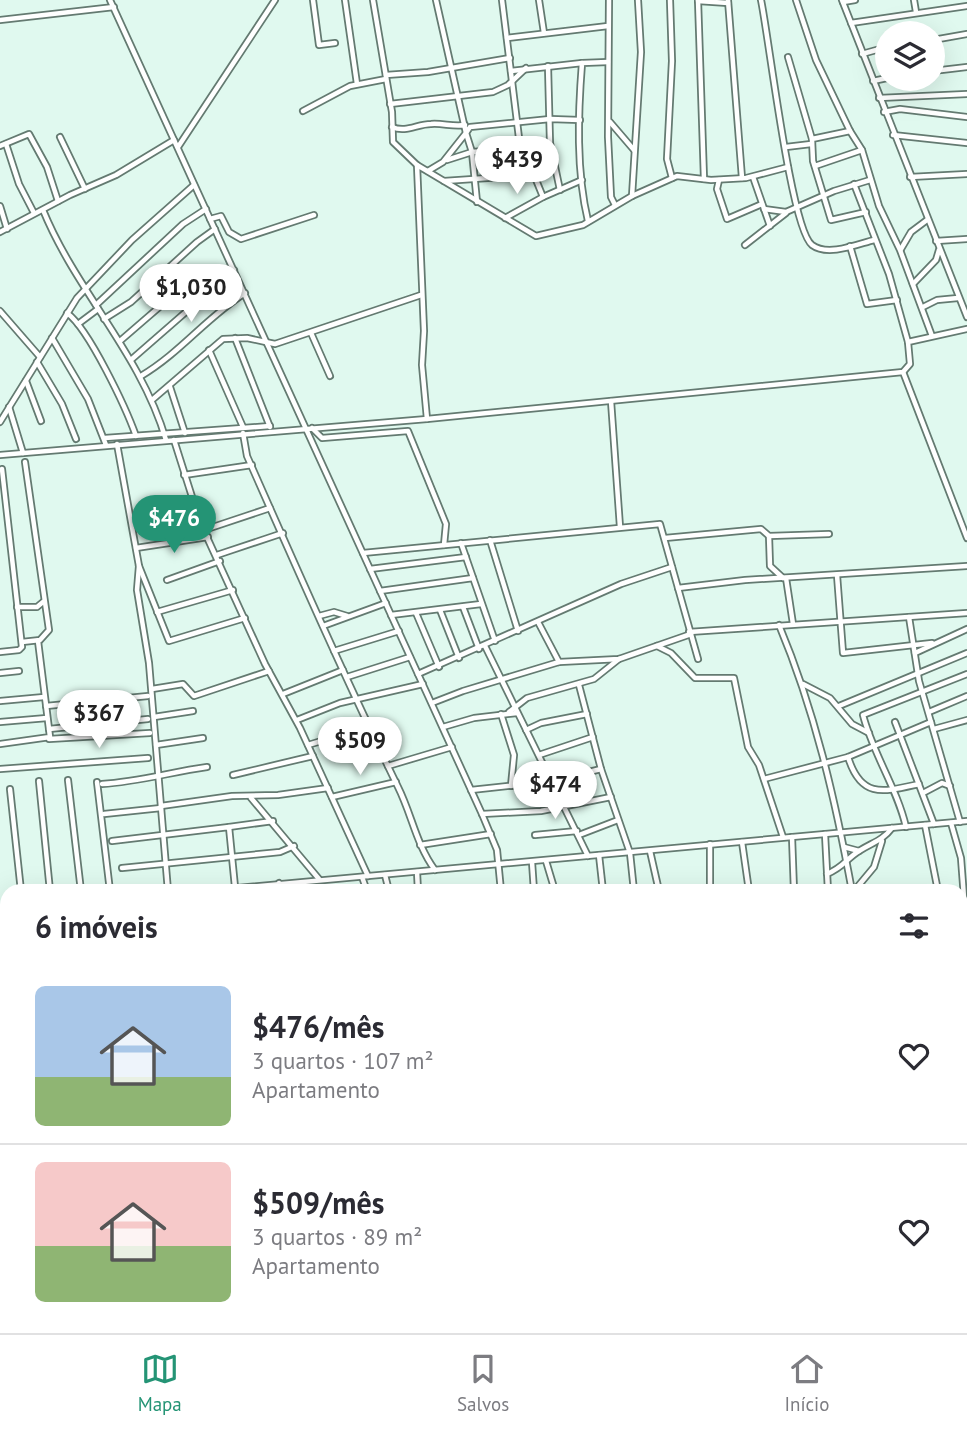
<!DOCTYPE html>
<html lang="pt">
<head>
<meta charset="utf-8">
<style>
	body { margin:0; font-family:"PT Sans",sans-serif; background:#f7f7f7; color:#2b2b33; height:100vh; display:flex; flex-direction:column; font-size:26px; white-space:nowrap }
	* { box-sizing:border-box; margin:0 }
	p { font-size:23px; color:#7c7c81 }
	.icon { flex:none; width:38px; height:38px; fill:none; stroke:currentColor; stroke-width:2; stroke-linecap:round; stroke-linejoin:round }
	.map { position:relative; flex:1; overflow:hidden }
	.drawer { position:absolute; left:0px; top:884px; width:968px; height:450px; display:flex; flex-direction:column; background:#fff; border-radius:21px 21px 0 0; box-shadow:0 7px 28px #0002 }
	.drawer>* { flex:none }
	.controls { position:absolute; left:875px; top:21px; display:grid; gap:14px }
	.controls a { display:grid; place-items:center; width:70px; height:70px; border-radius:50%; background:#fff; box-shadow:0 7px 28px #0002; font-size:35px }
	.price { position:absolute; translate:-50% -60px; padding:0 16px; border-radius:24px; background:#fff; color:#222; font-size:23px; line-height:46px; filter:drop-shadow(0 2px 4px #0008) }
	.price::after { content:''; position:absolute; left:50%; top:42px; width:21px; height:16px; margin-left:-10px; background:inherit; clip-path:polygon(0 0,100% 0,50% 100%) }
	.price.current { background:#249475; color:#fff }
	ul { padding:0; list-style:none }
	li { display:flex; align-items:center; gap:21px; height:175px; padding:0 35px }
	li+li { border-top:2px solid #e1e1e2 }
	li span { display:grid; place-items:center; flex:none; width:196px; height:140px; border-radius:10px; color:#555 }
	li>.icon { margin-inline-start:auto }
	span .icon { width:84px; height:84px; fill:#fffc; stroke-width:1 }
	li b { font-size:30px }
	h2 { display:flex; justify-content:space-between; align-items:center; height:84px; padding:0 35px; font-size:30px }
	.tab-bar { display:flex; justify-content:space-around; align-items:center; height:98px; border-top:2px solid #e1e1e2; background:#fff; font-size:19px; color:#7c7c81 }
	.tab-bar a { display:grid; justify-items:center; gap:4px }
	.tab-bar .current { color:#249475 }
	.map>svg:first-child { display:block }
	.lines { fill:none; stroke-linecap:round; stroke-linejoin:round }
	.street-casing { stroke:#647a71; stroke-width:8 }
	.secondary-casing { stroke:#647a71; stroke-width:10 }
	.street { stroke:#fff; stroke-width:4.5 }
	.secondary { stroke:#fff; stroke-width:7 }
</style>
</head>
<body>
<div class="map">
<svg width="967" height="1333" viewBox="0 0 967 1333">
	<rect width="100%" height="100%" fill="#e0f9ef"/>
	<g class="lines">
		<defs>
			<g id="street">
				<polyline points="110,0 482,814 497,850 501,891"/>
				<polyline points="313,0 319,45 335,43"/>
				<polyline points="345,0 357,84"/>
				<polyline points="373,0 392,112 393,142 417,165"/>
				<polyline points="502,0 519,138 543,197 582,180"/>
				<polyline points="539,0 544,33"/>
				<polyline points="609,0 608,137 611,197 615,205"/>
				<polyline points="670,0 672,61 667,159 672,178"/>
				<polyline points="698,0 704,179"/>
				<polyline points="728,0 742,178"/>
				<path d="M761,0c8,38 30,229 51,245 16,12 46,-1 62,-5"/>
				<polyline points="796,0 816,60 850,131 862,150 879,206 900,250 932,336"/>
				<polyline points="842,0 967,317"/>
				<polyline points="914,0 916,12"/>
				<polyline points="698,1 728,3"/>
				<polyline points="843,2 855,0"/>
				<polyline points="0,20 114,7"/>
				<polyline points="851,23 967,6"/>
				<polyline points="507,38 608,26"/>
				<polyline points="933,40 967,34"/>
				<polyline points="862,54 887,47"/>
				<polyline points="788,57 812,139"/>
				<polyline points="548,66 550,143 560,190"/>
				<polyline points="511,71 582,63"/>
				<polyline points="933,71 967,67"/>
				<polyline points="386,75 428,72 510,58"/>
				<polyline points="873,81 887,78"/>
				<polyline points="879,98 967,94"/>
				<polyline points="390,104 493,92 508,85 526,68"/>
				<polyline points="303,111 350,86 386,79"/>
				<polyline points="884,112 900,109 967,117"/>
				<polyline points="610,122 634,150"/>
				<path d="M392,127c14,6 25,-3 39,-3 12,-1 22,3 34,1"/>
				<polyline points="850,131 812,139 813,161 831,220 866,212"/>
				<polyline points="893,135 967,143"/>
				<polyline points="60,137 85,189"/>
				<polyline points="6,144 19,184 34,213"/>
				<polyline points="0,146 29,134 47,167 58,201"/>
				<polyline points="178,147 275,0"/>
				<polyline points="786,147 811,144"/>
				<polyline points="447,160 472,152 521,148"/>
				<polyline points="815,166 862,150"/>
				<polyline points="428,171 443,162 466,133 436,0"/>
				<polyline points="753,177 770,226"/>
				<polyline points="910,177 967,174"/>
				<polyline points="719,180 717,189 727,219 762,204"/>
				<polyline points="444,181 517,176"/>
				<polyline points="854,184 889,274 908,342"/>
				<polyline points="632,196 641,52 638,0"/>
				<polyline points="477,202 472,152 466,133 470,127 550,119 580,120"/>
				<polyline points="0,206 7,229"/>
				<polyline points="764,209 786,212 834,191 870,180"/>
				<path d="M43,210c33,81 98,144 123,230"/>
				<polyline points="505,218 543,197"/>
				<polyline points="210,219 221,216 229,232 241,239 314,215"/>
				<path d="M588,221c-12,-50 -10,-107 -6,-158l26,-1"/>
				<polyline points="0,232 70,195 116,175 174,140"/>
				<polyline points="936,241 967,239"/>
				<polyline points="745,245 786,213"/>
				<polyline points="850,246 867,304 897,300"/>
				<polyline points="901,249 911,232 927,220"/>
				<polyline points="913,284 936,260 939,250"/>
				<polyline points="96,305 183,224 206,209"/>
				<polyline points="923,307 937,300 958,298"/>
				<polyline points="0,311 40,357"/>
				<path d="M67,313c22,16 59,95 69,123"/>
				<polyline points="104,319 131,302 197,242 215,229"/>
				<polyline points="78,324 98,309"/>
				<polyline points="311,333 330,376"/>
				<polyline points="52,338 88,399 106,445"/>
				<polyline points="235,338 270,427"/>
				<polyline points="120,341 164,303"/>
				<polyline points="209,350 243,427"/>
				<polyline points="132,359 234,270"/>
				<polyline points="37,362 62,404 76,439"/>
				<polyline points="903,372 967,538"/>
				<path d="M141,376c39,-23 66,-59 104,-83"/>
				<polyline points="26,381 41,421"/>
				<polyline points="170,387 185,433"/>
				<polyline points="152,400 223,339 247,338 275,344 421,295"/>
				<polyline points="611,401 620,527"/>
				<polyline points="9,407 23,453"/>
				<polyline points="427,419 422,365 424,331 417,165 536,236 583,225 632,196 677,176 711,180 746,178 788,167"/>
				<polyline points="0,422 77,298 132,240 194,185"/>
				<polyline points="312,428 322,438 408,431 446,524 444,545"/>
				<path d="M243,433l4,23c49,111 98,222 151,331 14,28 18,57 37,83"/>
				<polyline points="105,438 270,426"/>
				<polyline points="174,440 200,522 265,664 300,728 368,876"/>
				<polyline points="117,444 139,566 137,590 149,663 168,891"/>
				<polyline points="0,455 427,419 903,372 910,364 908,342 967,329"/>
				<polyline points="184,475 252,465"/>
				<polyline points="132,523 195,509"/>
				<polyline points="204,530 270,508"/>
				<polyline points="769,536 770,566 783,578"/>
				<polyline points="665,538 761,529 769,536 829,534"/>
				<polyline points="490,540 518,631"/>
				<polyline points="461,543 495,641"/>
				<polyline points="136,548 208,537"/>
				<polyline points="363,553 660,524 698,659"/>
				<polyline points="217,555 283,533"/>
				<polyline points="139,566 169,641 245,618"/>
				<polyline points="370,569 466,557"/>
				<polyline points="837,575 843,653 932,643"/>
				<polyline points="786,578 793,624"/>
				<polyline points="167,580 220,561"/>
				<polyline points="678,588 745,580 967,566"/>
				<polyline points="380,591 473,578"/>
				<polyline points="17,607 37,607 43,602"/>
				<polyline points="463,607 479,649"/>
				<polyline points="440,610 459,658"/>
				<polyline points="157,612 233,590"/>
				<polyline points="416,613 439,667"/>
				<polyline points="391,615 481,604"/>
				<polyline points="319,616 334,612 347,616"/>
				<polyline points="909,617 919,681 960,822"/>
				<polyline points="538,622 559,662"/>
				<path d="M779,625c36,86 56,174 73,266"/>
				<polyline points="323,626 386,603"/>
				<polyline points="689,632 967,613"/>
				<polyline points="22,642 40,640 49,630 25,462"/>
				<polyline points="485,646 588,856"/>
				<polyline points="657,646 671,653 695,678 734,678 748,747 759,765 783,837"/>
				<polyline points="334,651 399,631"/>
				<polyline points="0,652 19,650 22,647 2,469"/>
				<polyline points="915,653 967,629"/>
				<polyline points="0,673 19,671"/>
				<polyline points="418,674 621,584 672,567"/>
				<polyline points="347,677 410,657"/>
				<polyline points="803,684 830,698 852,724 869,733"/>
				<polyline points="579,685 601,769 630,853 634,891"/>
				<polyline points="152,689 183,684 194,696 269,671"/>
				<polyline points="283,694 343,670"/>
				<polyline points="0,701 44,697"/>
				<polyline points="432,703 463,691 559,662 619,659 691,634"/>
				<polyline points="46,706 148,696"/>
				<polyline points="839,706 967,653"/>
				<polyline points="509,712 527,698 594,679 619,659"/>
				<polyline points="929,712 967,696"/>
				<polyline points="501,714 514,755 511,786"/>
				<polyline points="154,717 193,711"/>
				<polyline points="297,720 340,703 423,684"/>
				<polyline points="0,722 47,718"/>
				<polyline points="895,722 934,824"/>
				<polyline points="443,727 474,718 517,713"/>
				<polyline points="49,729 148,719"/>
				<polyline points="934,729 967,720"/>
				<polyline points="526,730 541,723 587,714"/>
				<polyline points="49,739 150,733"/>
				<polyline points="0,744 50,737 38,641"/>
				<polyline points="156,745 203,738"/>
				<polyline points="308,745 368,727"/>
				<polyline points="539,755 593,737"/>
				<path d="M848,757c13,42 35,35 71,27"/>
				<polyline points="388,766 452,747"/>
				<polyline points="0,769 148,758"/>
				<polyline points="233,775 313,756"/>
				<polyline points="764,779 848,757 931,722"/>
				<polyline points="68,780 81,891"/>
				<polyline points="39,781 50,891"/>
				<polyline points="97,782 110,891"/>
				<path d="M102,784c36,-2 69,-12 105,-17"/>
				<polyline points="10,789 21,891"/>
				<polyline points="471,790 552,781 601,769"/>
				<polyline points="923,793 942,783 950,786"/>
				<polyline points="332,797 396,782"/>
				<polyline points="251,798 319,879"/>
				<polyline points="161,806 232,796 278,795 328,788"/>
				<polyline points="104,814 161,808"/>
				<polyline points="482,814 541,811 611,797"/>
				<polyline points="951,823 961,858 967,937"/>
				<polyline points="925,825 938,891"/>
				<polyline points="229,827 273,821"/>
				<path d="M906,827c-9,-39 -33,-73 -43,-112l104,-41"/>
				<polyline points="825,834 828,891"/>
				<polyline points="535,835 577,831"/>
				<polyline points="579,835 618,820"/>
				<polyline points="792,837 794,891"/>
				<polyline points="112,841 229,827 235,887"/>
				<polyline points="742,842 749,891"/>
				<polyline points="420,845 491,834"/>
				<polyline points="844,847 859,851"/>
				<polyline points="650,851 659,891"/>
				<polyline points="599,855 603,891"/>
				<polyline points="546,861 555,891"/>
				<polyline points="532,862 534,891"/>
				<polyline points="122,868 280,852 294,846"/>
				<polyline points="417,872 418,891"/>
				<path d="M827,874c17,-7 19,-15 32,-23 14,-9 23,-10 33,-23"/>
				<polyline points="385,875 389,891"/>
				<polyline points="362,877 367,891"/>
				<polyline points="279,883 284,891"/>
				<polyline points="205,891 967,821"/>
				<polyline points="710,891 710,844"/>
				<polyline points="715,891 735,891"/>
				<polyline points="854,891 874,867 882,841"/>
				<polyline points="0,912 7,911"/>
				<polyline points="0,979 7,977"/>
				<polyline points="961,993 967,993"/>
				<polyline points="0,1020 7,1024"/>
				<polyline points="0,1087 7,1090"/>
				<polyline points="961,1093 967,1089"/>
				<polyline points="0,1128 7,1128"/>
				<polyline points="961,1156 967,1155"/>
				<polyline points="961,1182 964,1238"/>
				<polyline points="0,1198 7,1200"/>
				<polyline points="0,1236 7,1236"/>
				<polyline points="961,1280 967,1311"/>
				<polyline points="961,1318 967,1314"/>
				<polyline points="85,1326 85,1333"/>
				<polyline points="115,1326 117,1333"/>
				<polyline points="143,1326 145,1333"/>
				<polyline points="172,1326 173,1333"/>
				<polyline points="201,1326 202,1333"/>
				<polyline points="246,1326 248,1333"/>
				<polyline points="354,1326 355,1333"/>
				<polyline points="418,1326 420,1333"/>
				<polyline points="452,1326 454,1333"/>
				<polyline points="527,1326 527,1333"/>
				<polyline points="579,1326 580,1333"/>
				<polyline points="700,1326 700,1333"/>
				<polyline points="731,1326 732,1333"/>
				<polyline points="766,1326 767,1333"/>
				<polyline points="802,1326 804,1333"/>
				<polyline points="842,1326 843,1333"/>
				<polyline points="866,1326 868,1333"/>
				<polyline points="904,1326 904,1333"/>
				<polyline points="932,1326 933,1333"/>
				<polyline points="290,1333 310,1330 319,1333"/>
				<polyline points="461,1333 490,1331"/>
				<polyline points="620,1333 638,1331"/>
			</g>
			<g id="secondary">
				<polyline points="961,1239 967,1238"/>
				<polyline points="0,1332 59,1326"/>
			</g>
		</defs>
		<!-- street casing -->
		<use href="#street" class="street-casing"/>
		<!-- secondary casing -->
		<use href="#secondary" class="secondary-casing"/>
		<!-- street -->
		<use href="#street" class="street"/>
		<!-- secondary -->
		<use href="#secondary" class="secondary"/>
	</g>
</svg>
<div class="controls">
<a><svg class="icon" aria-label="layers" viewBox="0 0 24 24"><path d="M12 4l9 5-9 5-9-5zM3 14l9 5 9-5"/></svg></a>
</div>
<b class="price" style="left:517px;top:196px">$439</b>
<b class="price" style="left:191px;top:324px">$1,030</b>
<b class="price current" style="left:174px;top:555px">$476</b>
<b class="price" style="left:99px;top:750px">$367</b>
<b class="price" style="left:360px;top:777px">$509</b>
<b class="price" style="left:555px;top:821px">$474</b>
<section class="drawer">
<h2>6 imóveis<svg class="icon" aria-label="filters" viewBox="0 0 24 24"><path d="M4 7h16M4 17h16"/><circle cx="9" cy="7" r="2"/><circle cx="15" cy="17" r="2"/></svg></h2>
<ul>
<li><span style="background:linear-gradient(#a9c7e8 65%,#8fb573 0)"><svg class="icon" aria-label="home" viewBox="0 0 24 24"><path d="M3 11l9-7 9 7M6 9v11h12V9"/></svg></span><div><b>$476/mês</b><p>3 quartos · 107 m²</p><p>Apartamento</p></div><svg class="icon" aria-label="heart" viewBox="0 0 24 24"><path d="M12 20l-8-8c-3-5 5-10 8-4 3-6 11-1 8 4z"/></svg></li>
<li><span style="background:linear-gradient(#f6c9c9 60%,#8fb573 0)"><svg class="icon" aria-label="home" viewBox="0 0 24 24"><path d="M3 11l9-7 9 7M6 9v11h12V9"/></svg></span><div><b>$509/mês</b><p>3 quartos · 89 m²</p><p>Apartamento</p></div><svg class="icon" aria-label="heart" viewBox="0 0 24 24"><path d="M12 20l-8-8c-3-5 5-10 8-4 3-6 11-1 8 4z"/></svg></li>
</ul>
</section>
</div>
<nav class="tab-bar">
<a class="current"><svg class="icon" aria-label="map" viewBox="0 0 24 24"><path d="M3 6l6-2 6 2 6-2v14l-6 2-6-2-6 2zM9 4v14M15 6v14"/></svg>Mapa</a>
<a><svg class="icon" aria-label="saved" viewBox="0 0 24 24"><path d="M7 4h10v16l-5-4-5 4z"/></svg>Salvos</a>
<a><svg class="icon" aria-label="home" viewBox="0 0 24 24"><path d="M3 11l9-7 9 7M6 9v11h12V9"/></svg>Início</a>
</nav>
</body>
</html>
